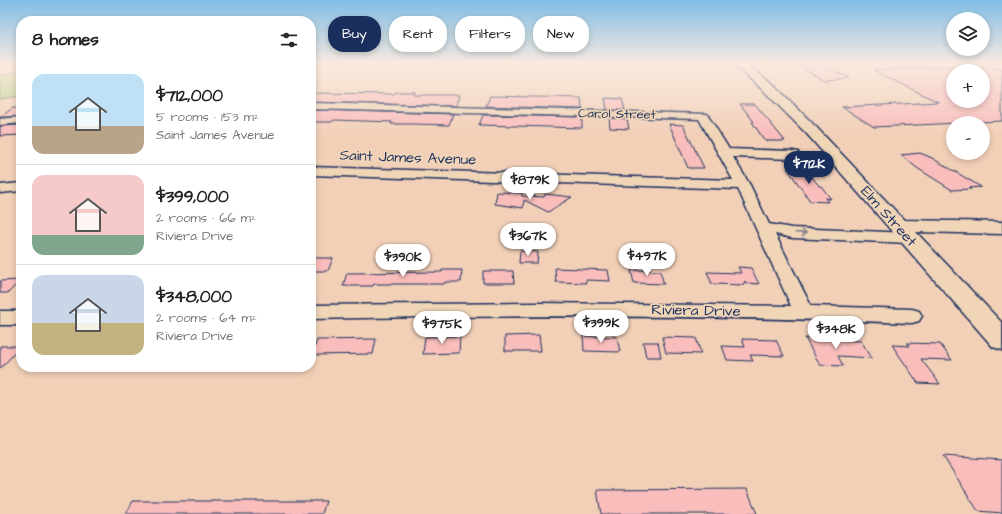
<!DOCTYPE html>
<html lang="en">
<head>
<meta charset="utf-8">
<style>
	body { margin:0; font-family:"Architects Daughter",sans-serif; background:#f6f6f6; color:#222; height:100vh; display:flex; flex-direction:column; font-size:15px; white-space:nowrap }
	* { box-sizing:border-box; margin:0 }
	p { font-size:13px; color:#767676 }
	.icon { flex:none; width:22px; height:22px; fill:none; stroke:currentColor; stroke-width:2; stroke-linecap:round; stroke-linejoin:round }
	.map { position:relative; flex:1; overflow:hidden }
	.side { position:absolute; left:16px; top:16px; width:300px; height:356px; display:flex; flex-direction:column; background:#fff; border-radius:16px; box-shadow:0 2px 6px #0003 }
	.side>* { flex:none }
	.banner { position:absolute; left:328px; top:16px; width:380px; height:36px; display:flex; gap:8px }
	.buttons { position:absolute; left:946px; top:12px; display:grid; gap:8px }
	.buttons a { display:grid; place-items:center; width:44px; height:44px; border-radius:50%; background:#fff; box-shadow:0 2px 6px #0003; font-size:20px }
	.price { position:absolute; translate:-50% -34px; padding:0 9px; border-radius:14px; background:#fff; color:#222; font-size:13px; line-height:26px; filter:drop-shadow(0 1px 2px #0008) }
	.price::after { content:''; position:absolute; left:50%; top:24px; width:12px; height:9px; margin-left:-6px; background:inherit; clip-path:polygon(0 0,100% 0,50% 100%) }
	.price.current { background:#1b2f5e; color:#fff }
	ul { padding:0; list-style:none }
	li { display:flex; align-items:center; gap:12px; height:100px; padding:0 16px }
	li+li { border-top:1px solid #e0e0e0 }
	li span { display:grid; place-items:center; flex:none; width:112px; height:80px; border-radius:12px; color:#555 }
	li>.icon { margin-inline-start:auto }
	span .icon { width:48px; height:48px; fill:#fffc; stroke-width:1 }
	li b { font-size:17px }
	h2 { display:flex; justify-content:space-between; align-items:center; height:48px; padding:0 16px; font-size:17px }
	.tag { padding:0 14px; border-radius:16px; background:#fff; box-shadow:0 2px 6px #0003; font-size:14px; line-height:36px }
	.tag.current { background:#1b2f5e; color:#fff }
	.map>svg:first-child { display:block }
	.green { fill:#bfd389; stroke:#6d8174 }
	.building { fill:#f9bdbb; stroke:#1b2f5e }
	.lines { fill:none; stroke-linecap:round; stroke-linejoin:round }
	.street-casing { stroke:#1b2f5e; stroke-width:3 }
	.secondary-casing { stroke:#1b2f5e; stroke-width:3 }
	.street { fill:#f0d5b7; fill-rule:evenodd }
	.secondary { fill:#f0d5b7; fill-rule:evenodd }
	.oneway { stroke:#86828a }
	.labels { text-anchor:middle; stroke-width:3.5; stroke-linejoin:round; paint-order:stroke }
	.far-street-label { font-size:13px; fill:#1b2f5e; stroke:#f0d5b7 }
	.street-label { font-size:15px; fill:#1b2f5e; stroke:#f0d5b7 }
</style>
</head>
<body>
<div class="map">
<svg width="1002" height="514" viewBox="0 0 1002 514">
	<rect width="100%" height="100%" fill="#f2d0b8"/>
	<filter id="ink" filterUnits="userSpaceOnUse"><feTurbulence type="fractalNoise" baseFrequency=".025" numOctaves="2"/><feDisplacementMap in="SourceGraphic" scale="8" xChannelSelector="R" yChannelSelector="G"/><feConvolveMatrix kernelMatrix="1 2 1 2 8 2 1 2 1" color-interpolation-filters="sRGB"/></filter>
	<g filter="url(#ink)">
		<!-- green -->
		<polygon class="green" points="21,71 21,96 0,99 0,75"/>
		<!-- building -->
		<g class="building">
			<polygon points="821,64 849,78 825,80 799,66"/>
			<polygon points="983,64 1002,70 1002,121 874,127 842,107 938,102 873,70 953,66 953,101 983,101"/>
			<polygon points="396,92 415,92 414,95 459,95 456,106 311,102 311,93 394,94"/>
			<polygon points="490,96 581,98 582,109 486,106"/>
			<polygon points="605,98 622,99 625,110 607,110"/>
			<polygon points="740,104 755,104 785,141 765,141 752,122 754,122"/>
			<polygon points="13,108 21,108 21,116 0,117"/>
			<polygon points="311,110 453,114 449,125 410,124 391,124 392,122 334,120 332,122 311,122"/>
			<polygon points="483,115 582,117 582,128 479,125"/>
			<polygon points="609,118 627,119 629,129 610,128"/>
			<polygon points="669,124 683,125 704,168 688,168"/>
			<polygon points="21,125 21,135 0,136 0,126"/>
			<polygon points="920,153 932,158 981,187 969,188 971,189 952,190 917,168 901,155"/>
			<polygon points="787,168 806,169 819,186 821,186 831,199 825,198 828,202 810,201"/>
			<polygon points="497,192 522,193 522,196 544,197 545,194 572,197 548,212 524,200 523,208 495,204"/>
			<polygon points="520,251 538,252 537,263 519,263"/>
			<polygon points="311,258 333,258 328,271 311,271"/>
			<polygon points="738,267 751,268 759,284 746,283 745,281 743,285 712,284 707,272 741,273"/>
			<polygon points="555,268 608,270 610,281 586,280 586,283 556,282"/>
			<polygon points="442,270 462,270 461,282 445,282 444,284 374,284 373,286 343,286 347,273 442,272"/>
			<polygon points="631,270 660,271 664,284 634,283"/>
			<polygon points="483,271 513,271 514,283 483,283"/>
			<polygon points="21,280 8,293 0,293 0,281"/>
			<polygon points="539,335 541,351 505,351 505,336"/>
			<polygon points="460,336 459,353 423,354 425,337"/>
			<polygon points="583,336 617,337 620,352 584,351"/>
			<polygon points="662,337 696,338 701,354 666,353"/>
			<polygon points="805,338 861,341 872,358 838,356 843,366 820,365"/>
			<polygon points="376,339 373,354 312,355 317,340"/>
			<polygon points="742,339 776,340 784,356 750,355 753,361 727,360 722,346 745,347"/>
			<polygon points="643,342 658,342 661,357 646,357"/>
			<polygon points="907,343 940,344 952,360 921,359 940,384 918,383 892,345 910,346"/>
			<polygon points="0,346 21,346 0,369"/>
			<polygon points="943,456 1002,460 1002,513 978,511"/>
			<polygon points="747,489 757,514 601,514 597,490"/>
			<polygon points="133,501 326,501 322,514 126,514"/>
		</g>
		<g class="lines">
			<defs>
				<g id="street">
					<path d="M311,103l396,11 22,35 64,2 5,1 1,3 -1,3 -5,1 -60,-2 17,28 19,39 23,4 117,5 6,2 2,3 -2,3 -6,2 -117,-5 -17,-4 36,72 101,3 7,2 3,5 -3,5 -7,2c-200,-8 -401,-8 -601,-4v-14l226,-2 254,3 -53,-117 -427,-14v-8l422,13 -34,-61 -388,-10z"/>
					<polygon points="21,117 21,123 0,125 0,119"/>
					<polygon points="21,183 21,191 0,193 0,185"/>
					<rect x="0" y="311" width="21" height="14"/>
				</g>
				<polygon id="secondary" points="732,63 746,63 774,85 817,128 904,220 1002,222 1002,234 916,232 1002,323 1002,350 993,347 807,134 764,91"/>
			</defs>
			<!-- street casing -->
			<use href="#street" class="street-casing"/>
			<!-- secondary casing -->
			<use href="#secondary" class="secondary-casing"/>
			<!-- street -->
			<use href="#street" class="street"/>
			<!-- secondary -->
			<use href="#secondary" class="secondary"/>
		</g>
		<!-- one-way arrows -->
		<defs><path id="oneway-shaft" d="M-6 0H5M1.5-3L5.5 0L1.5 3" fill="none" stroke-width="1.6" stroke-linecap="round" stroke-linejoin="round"/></defs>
		<use class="oneway" href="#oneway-shaft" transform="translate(801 233) rotate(2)"/>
	</g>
	<!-- sky -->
	<linearGradient id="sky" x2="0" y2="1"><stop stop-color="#7fbde5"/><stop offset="0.47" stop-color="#f9eadf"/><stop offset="1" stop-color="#f9eadf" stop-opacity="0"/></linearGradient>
	<rect width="1002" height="135" fill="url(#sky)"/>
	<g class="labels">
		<!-- far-street labels -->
		<g class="far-street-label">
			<text transform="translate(617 113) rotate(1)" y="5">Carol Street</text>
		</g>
		<!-- street labels -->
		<g class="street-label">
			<text transform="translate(408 157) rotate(2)" y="5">Saint James Avenue</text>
			<text transform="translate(889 216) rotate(48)" y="5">Elm Street</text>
			<text transform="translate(696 310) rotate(1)" y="5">Riviera Drive</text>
		</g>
	</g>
</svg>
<div class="buttons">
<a><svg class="icon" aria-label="layers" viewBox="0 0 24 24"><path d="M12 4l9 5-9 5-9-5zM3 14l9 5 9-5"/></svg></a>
<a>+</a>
<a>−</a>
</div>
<b class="price current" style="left:809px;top:185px">$712K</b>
<b class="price" style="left:530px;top:201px">$879K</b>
<b class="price" style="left:528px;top:257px">$367K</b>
<b class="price" style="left:647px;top:277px">$497K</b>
<b class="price" style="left:403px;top:278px">$390K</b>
<b class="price" style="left:601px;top:344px">$399K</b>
<b class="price" style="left:442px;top:345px">$975K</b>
<b class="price" style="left:836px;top:350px">$348K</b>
<div class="banner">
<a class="tag current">Buy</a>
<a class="tag">Rent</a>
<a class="tag">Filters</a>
<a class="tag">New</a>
</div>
<section class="side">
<h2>8 homes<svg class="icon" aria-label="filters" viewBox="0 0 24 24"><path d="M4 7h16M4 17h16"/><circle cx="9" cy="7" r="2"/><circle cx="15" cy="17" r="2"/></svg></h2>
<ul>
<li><span style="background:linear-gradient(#bfe0f5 65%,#b9a48a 0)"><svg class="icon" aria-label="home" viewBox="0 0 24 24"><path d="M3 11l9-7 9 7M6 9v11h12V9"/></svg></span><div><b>$712,000</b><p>5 rooms · 153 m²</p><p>Saint James Avenue</p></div></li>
<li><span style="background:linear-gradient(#f6c9c9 75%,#7fa58c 0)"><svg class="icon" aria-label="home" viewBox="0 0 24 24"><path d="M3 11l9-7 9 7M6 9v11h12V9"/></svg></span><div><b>$399,000</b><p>2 rooms · 66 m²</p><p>Riviera Drive</p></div></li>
<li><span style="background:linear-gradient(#c9d6e8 60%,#c2b280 0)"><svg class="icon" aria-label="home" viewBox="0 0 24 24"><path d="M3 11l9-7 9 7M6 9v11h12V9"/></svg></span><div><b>$348,000</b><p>2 rooms · 64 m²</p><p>Riviera Drive</p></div></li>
</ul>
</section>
</div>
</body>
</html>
